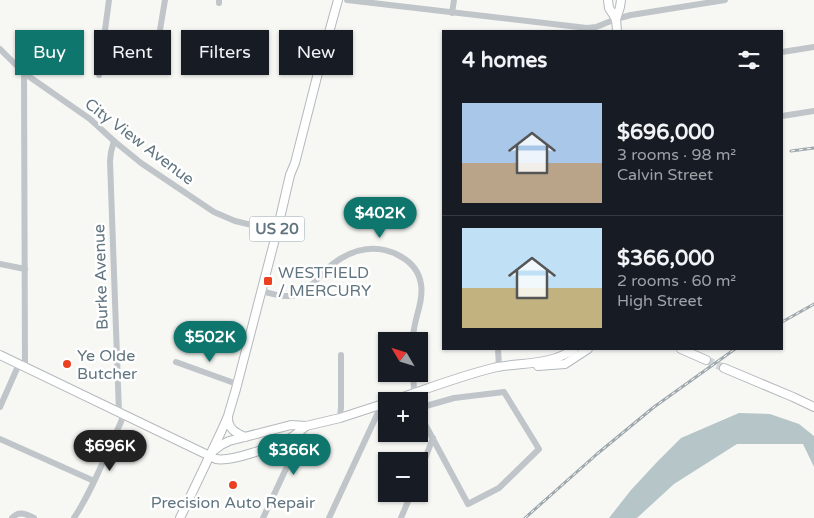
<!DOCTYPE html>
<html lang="en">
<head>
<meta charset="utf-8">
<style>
	body { margin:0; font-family:"Varela Round",sans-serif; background:#20242c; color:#f1f3f6; height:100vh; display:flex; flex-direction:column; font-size:19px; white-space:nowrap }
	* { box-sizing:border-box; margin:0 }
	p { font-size:16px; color:#9ea1a6 }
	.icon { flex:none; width:28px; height:28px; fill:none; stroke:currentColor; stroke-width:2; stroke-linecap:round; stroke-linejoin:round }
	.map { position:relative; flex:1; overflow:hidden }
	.details { position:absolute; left:442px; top:30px; width:341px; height:320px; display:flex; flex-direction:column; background:#171b24; border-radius:0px; box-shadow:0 1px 4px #0004 }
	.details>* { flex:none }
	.top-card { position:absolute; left:15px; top:30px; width:352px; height:45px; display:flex; gap:10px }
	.needle { width:32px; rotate:308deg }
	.controls { position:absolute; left:378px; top:332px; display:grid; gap:10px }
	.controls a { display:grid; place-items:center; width:50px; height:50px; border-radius:0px; background:#171b24; box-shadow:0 1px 4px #0004; font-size:25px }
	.price { position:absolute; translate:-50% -42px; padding:0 11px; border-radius:18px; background:#0f766e; color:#fff; font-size:16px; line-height:32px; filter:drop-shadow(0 1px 2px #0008) }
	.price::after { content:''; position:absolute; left:50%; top:30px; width:15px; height:11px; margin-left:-8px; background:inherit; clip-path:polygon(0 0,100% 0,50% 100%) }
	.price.current { background:#222; color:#fff }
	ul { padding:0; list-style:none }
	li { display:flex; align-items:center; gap:15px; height:125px; padding:0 20px }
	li+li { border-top:1px solid #363941 }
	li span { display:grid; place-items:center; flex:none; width:140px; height:100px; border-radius:0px; color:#555 }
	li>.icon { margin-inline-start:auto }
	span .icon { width:60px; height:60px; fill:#fffc; stroke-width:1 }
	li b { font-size:21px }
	h2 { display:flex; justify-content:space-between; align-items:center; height:60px; padding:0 20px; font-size:21px }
	.pill { padding:0 18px; border-radius:0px; background:#171b24; box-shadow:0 1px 4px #0004; font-size:18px; line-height:45px }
	.pill.current { background:#0f766e; color:#fff }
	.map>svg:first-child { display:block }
	.water { fill:#b6c5c8 }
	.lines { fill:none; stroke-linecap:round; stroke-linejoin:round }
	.major-tunnel { stroke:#d2d6d7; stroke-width:8; stroke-dasharray:8 4; stroke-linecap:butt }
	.major-casing { stroke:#b3b9bd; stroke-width:10 }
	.minor { stroke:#c0c5c9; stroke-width:6 }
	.major { stroke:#fff; stroke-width:8 }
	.rail-casing { stroke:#9fa8ad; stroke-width:3 }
	.rail { stroke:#fff; stroke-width:1; stroke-dasharray:4; stroke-linecap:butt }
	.poi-dot { fill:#eb4120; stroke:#fff; stroke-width:2 }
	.labels { text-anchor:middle; stroke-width:5; stroke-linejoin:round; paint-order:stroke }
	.shield { fill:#fff; stroke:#909ea6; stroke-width:1 }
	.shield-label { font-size:15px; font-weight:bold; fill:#617580 }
	.street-label { font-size:16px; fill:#617580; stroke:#fff }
	.poi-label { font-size:16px; fill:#617580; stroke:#fff; text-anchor:start }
</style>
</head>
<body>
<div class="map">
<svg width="814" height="518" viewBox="0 0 814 518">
	<rect width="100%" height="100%" fill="#f7f7f4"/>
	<!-- water -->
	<polygon class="water" points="739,413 770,414 799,424 814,436 814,467 803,444 737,444 674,484 637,518 609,518 631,490 657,462 681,438"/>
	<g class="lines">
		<!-- major-tunnel -->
		<polyline class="major-tunnel" points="706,360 724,368"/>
		<defs>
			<g id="major">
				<polyline points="608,0 609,8 616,19 617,31"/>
				<polyline points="616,19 620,7 621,0"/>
				<polyline points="681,349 706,360"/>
				<path d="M0,355l216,104c16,3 59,-13 74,-21 6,-3 11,-8 16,-12"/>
				<polyline points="538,366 565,364 588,349"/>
				<polyline points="724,368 793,397 814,407"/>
				<path d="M391,401c33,-11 69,-25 102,-33 27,-6 57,-2 81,-19"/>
				<path d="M228,418c0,11 8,15 17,19"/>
				<polyline points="213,451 221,445 229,441 291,425 306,426 340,418 386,403"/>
				<polyline points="180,518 221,432 228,416 236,389 277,231 290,175 295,163 320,65 338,0"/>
			</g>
		</defs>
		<!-- major casing -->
		<use href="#major" class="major-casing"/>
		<!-- minor -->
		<g class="minor">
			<polyline points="347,0 587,28 596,27 616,19 631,15 725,0"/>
			<polyline points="219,3 219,0"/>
			<polyline points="452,13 454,0"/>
			<polyline points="159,36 165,0"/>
			<polyline points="0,49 24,73 90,119 114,141 141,163 214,212 235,221 277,231"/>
			<polyline points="782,52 814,47"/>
			<polyline points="24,73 25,367"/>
			<polyline points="99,75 109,0"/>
			<polyline points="782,116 814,111"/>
			<polyline points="114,141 111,152 110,161 119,413"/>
			<polyline points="0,264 25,269"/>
			<path d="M261,291c12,3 25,8 38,3 10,-4 18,-15 26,-23 19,-19 47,-30 73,-16 12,6 21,16 23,29 3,20 -9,38 -8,57"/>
			<polyline points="498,349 499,367"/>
			<polyline points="176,362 237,384"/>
			<polyline points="413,374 414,389 411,395 414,401"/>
			<polyline points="0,407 19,364"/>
			<polyline points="419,408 454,398 504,392 539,449 499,488 468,504 419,413"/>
			<polyline points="340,418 341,407 341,355"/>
			<polyline points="0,439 94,481"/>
			<polyline points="419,474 433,438"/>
			<path d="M12,518c7,-8 14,-4 22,0"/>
			<path d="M74,518c19,-29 32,-64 47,-96l2,-7"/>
			<polyline points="263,518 305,428"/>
			<polyline points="329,518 382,404"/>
			<polyline points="401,518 411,494"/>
		</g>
		<!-- major -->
		<use href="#major" class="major"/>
		<defs>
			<g id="rail">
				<polyline points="791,151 814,148"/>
				<polyline points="782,322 814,304"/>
				<polyline points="525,518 597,454 654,407 735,349"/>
			</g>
		</defs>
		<!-- rail casing -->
		<use href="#rail" class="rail-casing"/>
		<!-- rail -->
		<use href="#rail" class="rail"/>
	</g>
	<!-- markers -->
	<g class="poi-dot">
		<rect x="263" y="276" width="10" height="10" rx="2.5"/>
		<circle cx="67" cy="364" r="5"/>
		<circle cx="233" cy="485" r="5"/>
	</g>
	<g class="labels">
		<!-- shield labels -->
		<rect class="shield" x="249.5" y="216.5" width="55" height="25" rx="4"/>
		<g class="shield-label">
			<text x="277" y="234">US 20</text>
		</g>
		<!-- street labels -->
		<g class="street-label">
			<text transform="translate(140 141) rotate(37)" y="6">City View Avenue</text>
			<text transform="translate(100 277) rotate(-92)" y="6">Burke Avenue</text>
		</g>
		<!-- poi labels -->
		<g class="poi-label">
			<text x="278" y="278">WESTFIELD<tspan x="278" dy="18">/ MERCURY</tspan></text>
			<text x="77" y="361">Ye Olde<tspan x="77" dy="18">Butcher</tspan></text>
			<text x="233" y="508" text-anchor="middle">Precision Auto Repair</text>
		</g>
	</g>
</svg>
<div class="controls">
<a><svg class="needle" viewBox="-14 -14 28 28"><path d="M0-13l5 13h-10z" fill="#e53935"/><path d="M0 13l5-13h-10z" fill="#9ea1a6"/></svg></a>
<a>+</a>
<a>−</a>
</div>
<b class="price" style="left:380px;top:239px">$402K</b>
<b class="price" style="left:210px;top:363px">$502K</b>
<b class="price current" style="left:110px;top:472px">$696K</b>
<b class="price" style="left:294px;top:476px">$366K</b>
<div class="top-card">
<a class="pill current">Buy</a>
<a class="pill">Rent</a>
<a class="pill">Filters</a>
<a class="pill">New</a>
</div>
<section class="details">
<h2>4 homes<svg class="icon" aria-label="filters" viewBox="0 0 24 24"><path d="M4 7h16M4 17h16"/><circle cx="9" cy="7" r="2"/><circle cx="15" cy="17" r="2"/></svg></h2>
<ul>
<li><span style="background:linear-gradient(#a9c7e8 60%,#b9a48a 0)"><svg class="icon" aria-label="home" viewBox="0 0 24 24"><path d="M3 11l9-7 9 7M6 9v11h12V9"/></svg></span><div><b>$696,000</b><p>3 rooms · 98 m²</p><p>Calvin Street</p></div></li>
<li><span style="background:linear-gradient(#bfe0f5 60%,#c2b280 0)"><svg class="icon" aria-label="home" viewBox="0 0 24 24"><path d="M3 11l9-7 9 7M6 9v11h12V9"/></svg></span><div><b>$366,000</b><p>2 rooms · 60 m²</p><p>High Street</p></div></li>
</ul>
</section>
</div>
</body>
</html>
